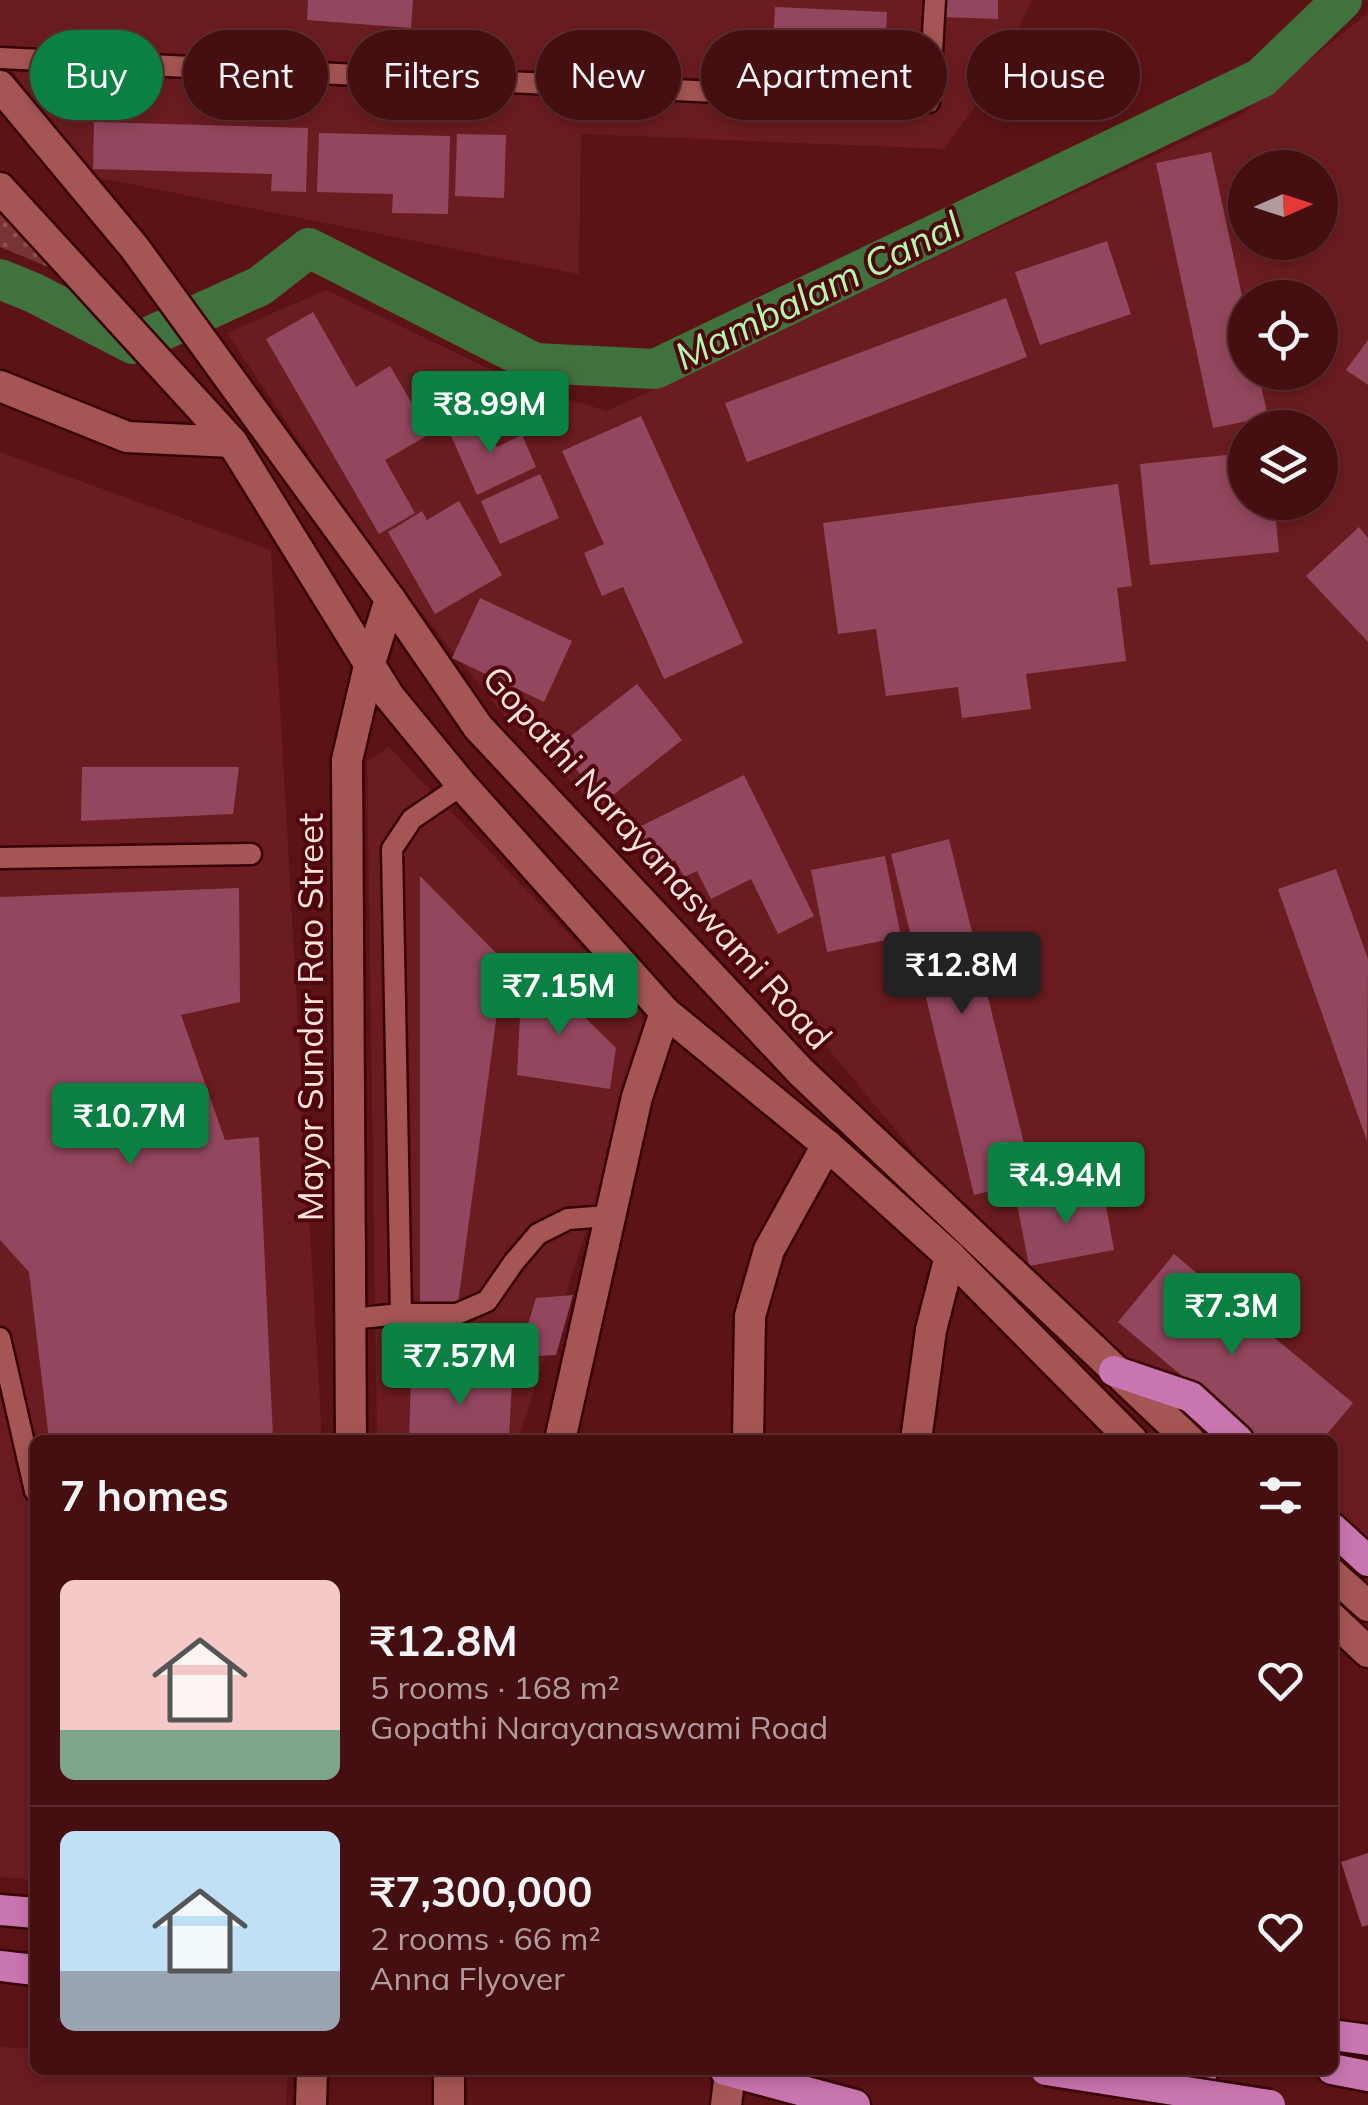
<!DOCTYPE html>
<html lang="en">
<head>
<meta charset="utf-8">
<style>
	body { margin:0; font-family:Mulish,sans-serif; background:#4c1719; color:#f1f3f6; height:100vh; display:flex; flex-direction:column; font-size:38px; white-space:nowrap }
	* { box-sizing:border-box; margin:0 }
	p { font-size:32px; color:#b09c9f }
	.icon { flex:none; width:55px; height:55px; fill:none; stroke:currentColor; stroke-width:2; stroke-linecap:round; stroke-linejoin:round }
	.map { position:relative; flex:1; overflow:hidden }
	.side { position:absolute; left:30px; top:1435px; width:1308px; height:640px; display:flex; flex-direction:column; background:#450e10; border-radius:15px; box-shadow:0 5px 15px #0003,0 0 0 2px #5d2e30 }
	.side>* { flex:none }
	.top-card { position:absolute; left:30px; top:30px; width:1310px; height:90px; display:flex; gap:20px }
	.needle { width:65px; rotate:87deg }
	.tools { position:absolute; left:1228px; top:150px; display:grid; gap:20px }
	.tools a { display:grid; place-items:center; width:110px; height:110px; border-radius:50%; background:#450e10; box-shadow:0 5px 15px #0003,0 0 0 2px #5d2e30; font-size:50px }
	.price { position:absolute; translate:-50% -85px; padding:0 22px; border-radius:10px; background:#0b8043; color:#fff; font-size:32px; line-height:65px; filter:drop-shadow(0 2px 5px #0008) }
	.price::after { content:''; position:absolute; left:50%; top:60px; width:30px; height:22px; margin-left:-15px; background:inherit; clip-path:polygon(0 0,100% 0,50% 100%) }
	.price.current { background:#222; color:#fff }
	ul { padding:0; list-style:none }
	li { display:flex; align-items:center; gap:30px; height:250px; padding:0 30px }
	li+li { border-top:2px solid #5d2e30 }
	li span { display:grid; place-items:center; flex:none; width:280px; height:200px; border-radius:15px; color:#555 }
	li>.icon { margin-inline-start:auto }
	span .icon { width:120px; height:120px; fill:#fffc; stroke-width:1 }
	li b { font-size:42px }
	h2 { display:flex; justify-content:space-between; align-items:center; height:120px; padding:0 30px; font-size:42px }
	.pill { padding:0 35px; border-radius:45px; background:#450e10; box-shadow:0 5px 15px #0003,0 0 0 2px #5d2e30; font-size:35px; line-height:90px }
	.pill.current { background:#0b8043; color:#fff }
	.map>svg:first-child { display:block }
	.built { fill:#6b1c20; fill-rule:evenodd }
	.green { fill:url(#green-dots) }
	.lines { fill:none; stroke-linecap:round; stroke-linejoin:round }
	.canal { stroke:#40723d; stroke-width:40 }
	.building { fill:#93475e }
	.lane-casing { stroke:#370206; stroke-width:25 }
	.street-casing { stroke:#370206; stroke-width:35 }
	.secondary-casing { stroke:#370206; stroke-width:35 }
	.primary-casing { stroke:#370206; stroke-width:35 }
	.lane { stroke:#a55654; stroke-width:20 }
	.street { stroke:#a55654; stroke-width:30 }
	.secondary { stroke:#a55654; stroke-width:30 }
	.primary { stroke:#c975af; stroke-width:30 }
	.primary-bridge-casing { stroke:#370206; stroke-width:35; stroke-linecap:butt }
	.primary-bridge { stroke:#c975af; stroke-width:30 }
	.labels { text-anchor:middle; stroke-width:8; stroke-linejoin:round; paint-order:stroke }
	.street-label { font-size:35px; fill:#fee2e0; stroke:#4f050c }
	.water-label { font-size:38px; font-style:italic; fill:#b0f9ab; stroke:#4f050c }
</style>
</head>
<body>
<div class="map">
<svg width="1368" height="2105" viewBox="0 0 1368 2105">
	<defs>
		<pattern id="green-dots" width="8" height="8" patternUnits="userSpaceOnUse" patternTransform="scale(2.5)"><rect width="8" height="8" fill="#773432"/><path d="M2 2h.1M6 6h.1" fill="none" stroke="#8b514f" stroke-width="1.8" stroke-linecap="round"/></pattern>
	</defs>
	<rect width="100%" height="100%" fill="#5c1316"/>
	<!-- built -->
	<g class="built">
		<polygon points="0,0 1032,0 997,76 944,149 581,134 579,274 85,175 0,53"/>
		<path d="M1368,13v1554l-35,-29 -1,-98h-118l-111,-92 -131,-126 -196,-236 -273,-272 -131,-163 -145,-218 99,-43 201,97 80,24 634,-296zM1245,168h75v74h-75zM1245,298h75v74h-75zM1245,428h75v74h-75z"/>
		<polygon points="0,452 271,550 322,1440 35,1440 35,1880 0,1877"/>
		<polygon points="389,747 639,1007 649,1039 518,1440 377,1440 367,761"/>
		<polygon points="0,2047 35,2049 35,2070 288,2070 286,2105 0,2105"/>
	</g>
	<!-- green -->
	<polygon class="green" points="0,214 56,270 0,247"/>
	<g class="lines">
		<!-- canal -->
		<polyline class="canal" points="0,279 34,293 133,344 260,286 309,248 535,363 655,369 1261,78 1342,0"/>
	</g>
	<!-- building -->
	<g class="building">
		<polygon points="308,0 413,0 411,28 307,20"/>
		<polygon points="944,0 998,0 998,19 943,17"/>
		<polygon points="775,7 887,12 885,73 772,68"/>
		<polygon points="94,122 308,128 306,192 271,191 272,174 93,169"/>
		<polygon points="319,133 450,136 448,214 392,213 393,194 317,192"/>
		<polygon points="457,134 506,135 504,198 455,196"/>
		<polygon points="1211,152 1245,310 1245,372 1258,372 1268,417 1213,428 1156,163"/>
		<polygon points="1107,241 1131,314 1040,345 1015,272"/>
		<polygon points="1006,298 1027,357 747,462 725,403"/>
		<polygon points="313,312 356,387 390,366 430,434 385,460 415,513 379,534 266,339"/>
		<polygon points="1368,340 1368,385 1346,370"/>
		<polygon points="483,416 497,447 522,435 536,467 477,495 449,431"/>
		<polygon points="641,416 743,643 664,679 623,587 602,596 584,553 604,544 562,451"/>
		<polygon points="1245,453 1245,502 1274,502 1279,552 1150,565 1140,464"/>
		<polygon points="540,474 559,518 500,544 481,501"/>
		<polygon points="1118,484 1132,586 1117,588 1126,661 1026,674 1031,709 962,718 958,687 886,696 876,629 838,634 823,523"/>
		<polygon points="459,501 502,575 435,614 388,532 422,511 427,520"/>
		<polygon points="1359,527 1368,538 1368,642 1306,576"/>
		<polygon points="480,598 572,641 544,702 452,658"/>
		<polygon points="637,684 682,740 603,803 558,746"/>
		<polygon points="82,767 239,767 233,814 81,821"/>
		<polygon points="744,775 814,916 778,934 751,879 711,899 697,871 684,877 675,860 655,870 635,829"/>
		<polygon points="949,839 1033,1180 974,1195 891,854"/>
		<polygon points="885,856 901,937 827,952 811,870"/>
		<polygon points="1336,869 1368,959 1367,1141 1278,889"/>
		<polygon points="420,876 504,961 458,1303 420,1304"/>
		<polygon points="239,888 240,1002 181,1015 225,1140 259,1137 273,1438 49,1439 29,1272 0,1240 0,897"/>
		<polygon points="523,957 616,1048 610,1089 517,1075"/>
		<polygon points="1103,1189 1114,1250 1029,1266 1017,1204"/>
		<polygon points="1174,1254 1353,1403 1322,1440 1258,1440 1118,1322"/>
		<polygon points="573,1295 556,1355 518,1357 536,1298"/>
		<polygon points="411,1374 512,1379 509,1440 409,1440"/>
		<polygon points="1368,1853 1368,1925 1362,1927 1341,1862"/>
	</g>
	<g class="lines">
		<defs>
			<g id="lane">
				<polyline points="0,58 929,102 935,0"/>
				<polyline points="0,858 251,854"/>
				<polyline points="401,1314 392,849 412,819 462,785"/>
				<polyline points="350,1319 401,1314 457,1314 487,1301 514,1262 538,1234 568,1219 608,1216"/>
				<polyline points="0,1338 35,1491"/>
			</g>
			<g id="street">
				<polyline points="0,386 127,437 232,442"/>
				<polyline points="560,1440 637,1097 665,1012"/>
				<polyline points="748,1440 750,1316 769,1250 827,1145"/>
				<polyline points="916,1440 931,1330 950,1256"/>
				<polyline points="311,2105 312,2070"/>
				<polyline points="449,2105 449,2070"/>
				<polyline points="726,2105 730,2072"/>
			</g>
			<g id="secondary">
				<polyline points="0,86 134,247 390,599 478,727 801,1072 1189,1440"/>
				<polyline points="0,188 232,442 389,696 462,785 665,1012 827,1145 950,1256 1132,1440"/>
				<polyline points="351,1440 347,760 369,666 390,599"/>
				<polyline points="1332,1574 1368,1606"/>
				<polyline points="1332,1618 1368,1652"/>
			</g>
			<g id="primary">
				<polyline points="1114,1371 1191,1397 1238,1440"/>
				<polyline points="1332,1528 1368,1561"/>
				<polyline points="0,1910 35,1913"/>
				<polyline points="0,1966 35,1970"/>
				<polyline points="1332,2035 1368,2040"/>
				<polyline points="1332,2069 1368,2076"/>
				<polyline points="725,2070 855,2105"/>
				<polyline points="1187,2105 1203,2070"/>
			</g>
		</defs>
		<!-- lane casing -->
		<use href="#lane" class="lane-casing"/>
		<!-- street casing -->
		<use href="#street" class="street-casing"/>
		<!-- secondary casing -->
		<use href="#secondary" class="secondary-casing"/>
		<!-- primary casing -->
		<use href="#primary" class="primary-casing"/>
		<!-- lane -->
		<use href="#lane" class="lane"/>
		<!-- street -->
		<use href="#street" class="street"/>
		<!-- secondary -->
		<use href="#secondary" class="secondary"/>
		<!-- primary -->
		<use href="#primary" class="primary"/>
		<defs>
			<polyline id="primary-bridge" points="1046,2070 1270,2105"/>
		</defs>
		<!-- primary-bridge casing -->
		<use href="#primary-bridge" class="primary-bridge-casing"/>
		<!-- primary-bridge -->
		<use href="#primary-bridge" class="primary-bridge"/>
	</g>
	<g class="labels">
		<!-- street labels -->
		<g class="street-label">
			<text transform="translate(657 858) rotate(48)" y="12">Gopathi Narayanaswami Road</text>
			<text transform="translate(311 1017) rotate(-90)" y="12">Mayor Sundar Rao Street</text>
		</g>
		<!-- water labels -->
		<g class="water-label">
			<text transform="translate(818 291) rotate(-26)" y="13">Mambalam Canal</text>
		</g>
	</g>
</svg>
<div class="tools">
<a><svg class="needle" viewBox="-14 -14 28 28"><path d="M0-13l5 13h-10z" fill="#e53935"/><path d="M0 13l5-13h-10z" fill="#b09c9f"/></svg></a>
<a><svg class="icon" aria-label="locate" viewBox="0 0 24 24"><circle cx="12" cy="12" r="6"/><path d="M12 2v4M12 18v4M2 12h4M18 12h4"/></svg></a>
<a><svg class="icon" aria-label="layers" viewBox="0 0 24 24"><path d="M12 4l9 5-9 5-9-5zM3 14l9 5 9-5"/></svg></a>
</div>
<b class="price" style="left:490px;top:456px">₹8.99M</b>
<b class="price current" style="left:962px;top:1017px">₹12.8M</b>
<b class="price" style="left:559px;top:1038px">₹7.15M</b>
<b class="price" style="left:130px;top:1168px">₹10.7M</b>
<b class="price" style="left:1066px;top:1227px">₹4.94M</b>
<b class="price" style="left:1232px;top:1358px">₹7.3M</b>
<b class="price" style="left:460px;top:1408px">₹7.57M</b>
<div class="top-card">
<a class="pill current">Buy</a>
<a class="pill">Rent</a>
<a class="pill">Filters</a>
<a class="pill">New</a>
<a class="pill">Apartment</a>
<a class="pill">House</a>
</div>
<section class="side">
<h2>7 homes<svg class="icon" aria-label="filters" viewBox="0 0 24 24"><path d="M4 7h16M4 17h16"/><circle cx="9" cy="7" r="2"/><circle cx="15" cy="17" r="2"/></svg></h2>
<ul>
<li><span style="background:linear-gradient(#f6c9c9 75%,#7fa58c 0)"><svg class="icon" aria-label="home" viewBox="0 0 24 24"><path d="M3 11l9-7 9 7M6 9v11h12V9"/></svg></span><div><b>₹12.8M</b><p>5 rooms · 168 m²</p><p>Gopathi Narayanaswami Road</p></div><svg class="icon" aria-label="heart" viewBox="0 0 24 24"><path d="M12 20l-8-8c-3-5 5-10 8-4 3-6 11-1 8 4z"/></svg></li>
<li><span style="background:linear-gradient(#bfe0f5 70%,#9aa5b1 0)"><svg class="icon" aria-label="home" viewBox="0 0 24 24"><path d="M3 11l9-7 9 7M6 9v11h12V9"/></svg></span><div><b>₹7,300,000</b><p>2 rooms · 66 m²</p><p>Anna Flyover</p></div><svg class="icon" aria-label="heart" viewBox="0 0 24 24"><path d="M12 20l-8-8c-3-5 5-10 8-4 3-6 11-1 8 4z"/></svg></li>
</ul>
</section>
</div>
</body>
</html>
